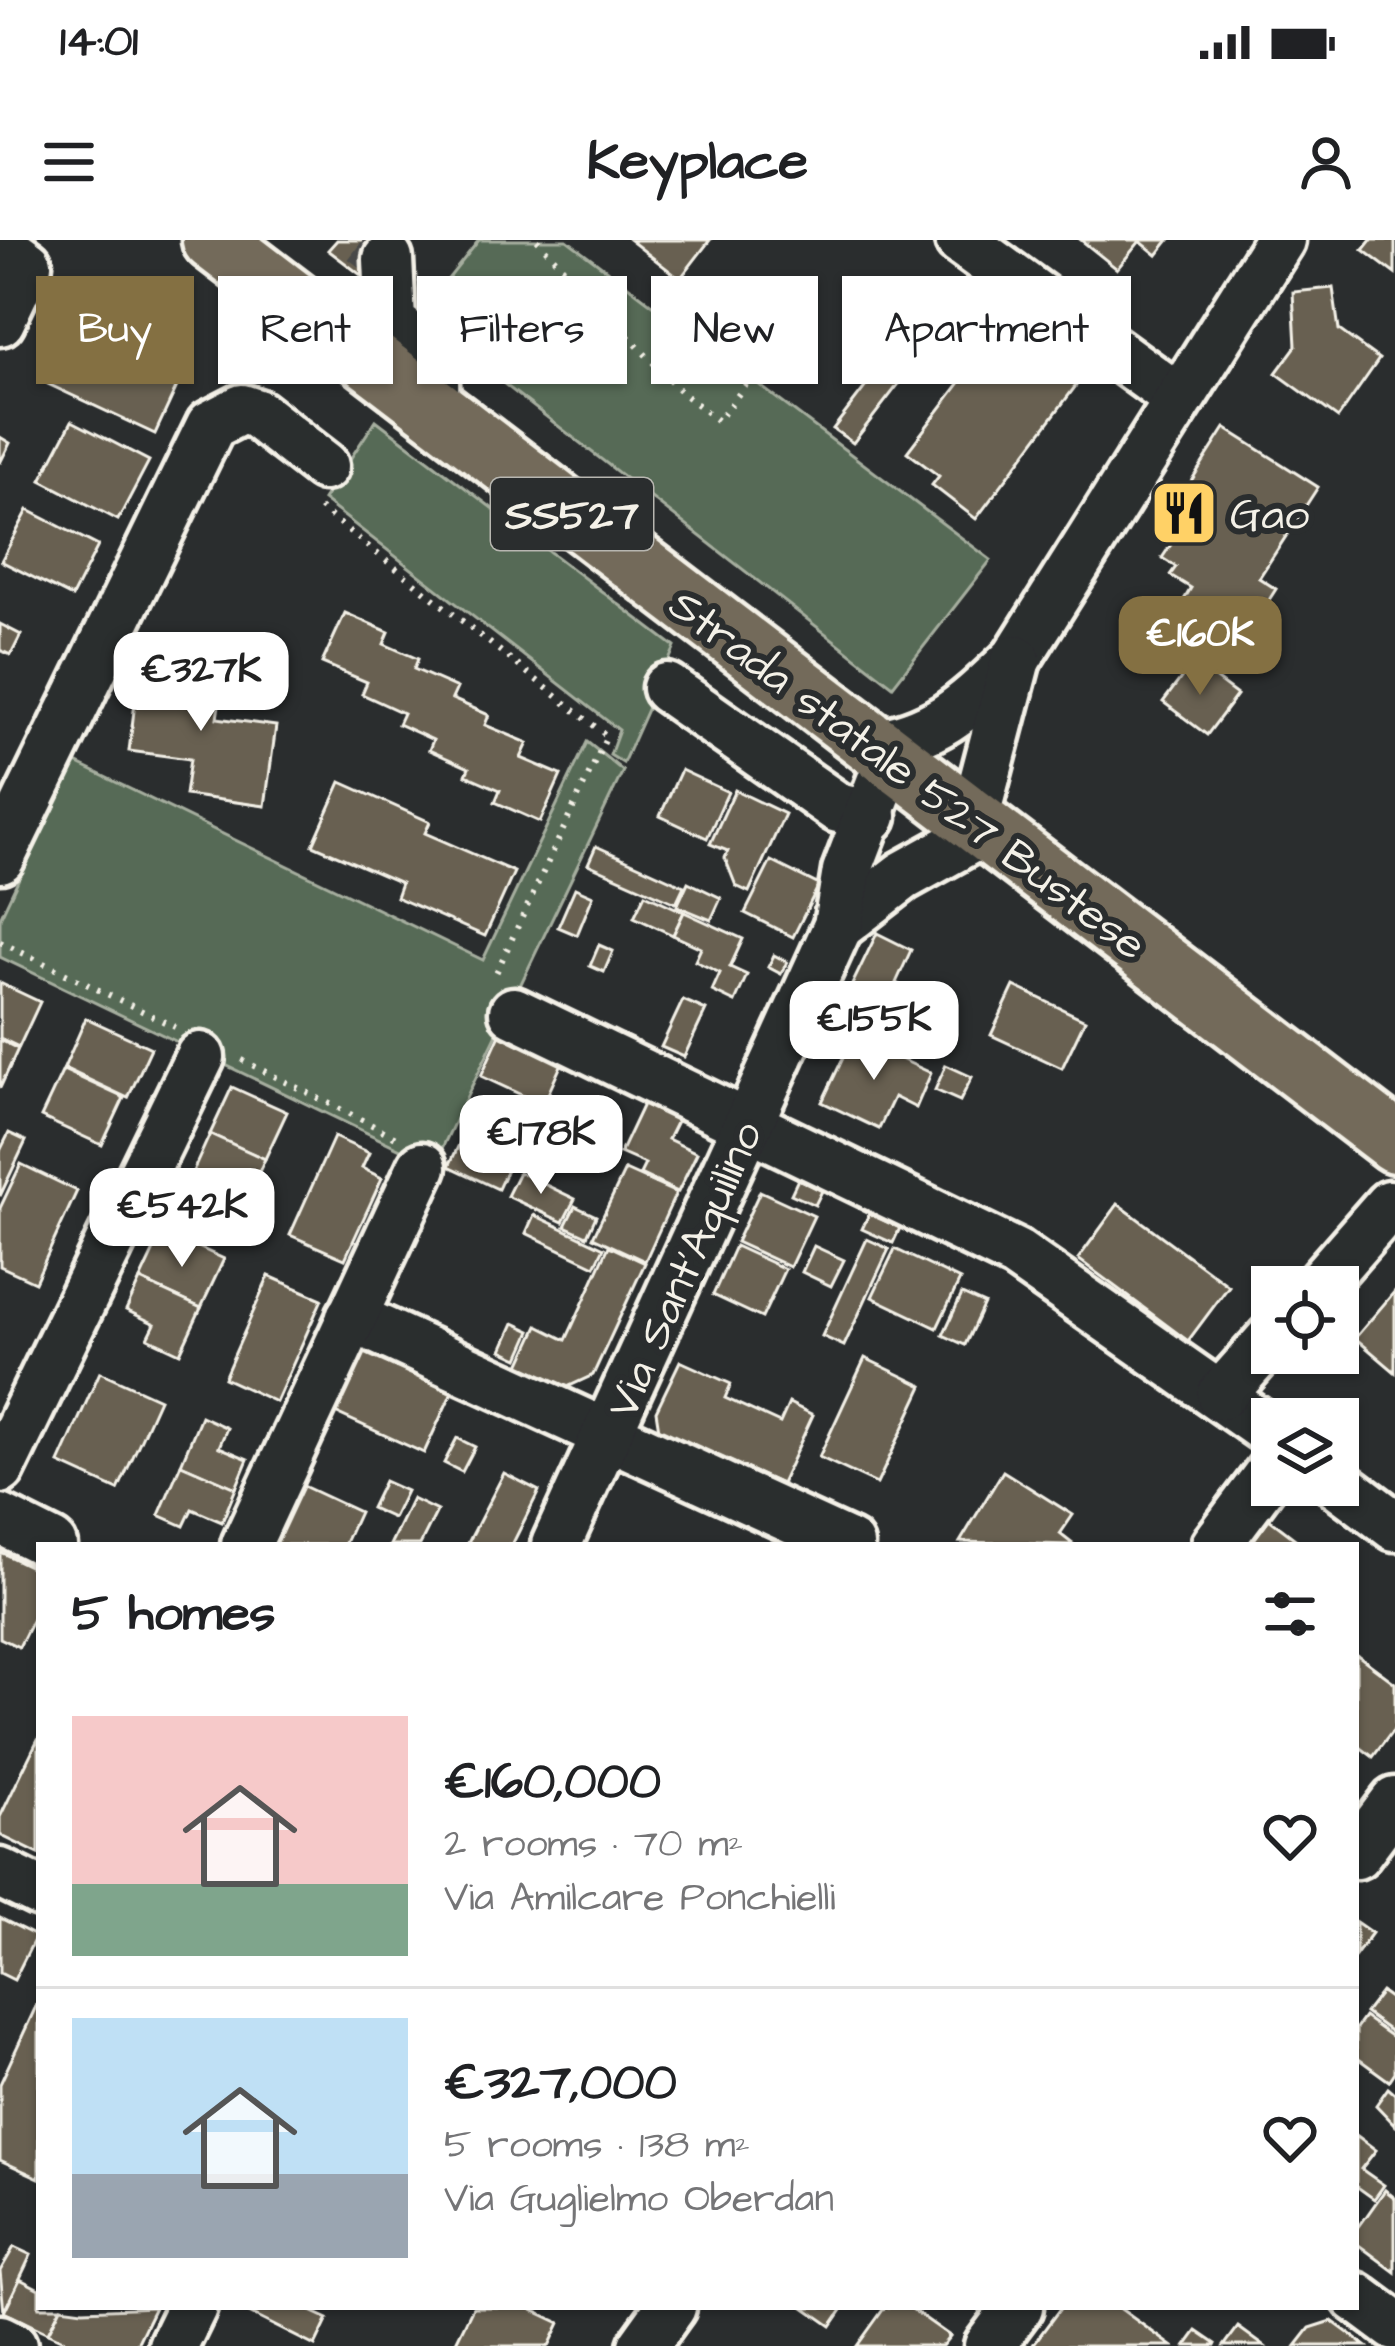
<!DOCTYPE html>
<html lang="en">
<head>
<meta charset="utf-8">
<style>
	body { margin:0; font-family:"Architects Daughter",sans-serif; background:#f6f6f6; color:#202124; height:100vh; display:flex; flex-direction:column; font-size:45px; white-space:nowrap }
	* { box-sizing:border-box; margin:0 }
	p { font-size:39px; color:#757577 }
	.icon { flex:none; width:66px; height:66px; fill:none; stroke:currentColor; stroke-width:2; stroke-linecap:round; stroke-linejoin:round }
	.map { position:relative; flex:1; overflow:hidden }
	.sheet { position:absolute; left:36px; top:1302px; width:1323px; height:768px; display:flex; flex-direction:column; background:#fff; border-radius:0px; box-shadow:0 3px 9px #0004 }
	.sheet>* { flex:none }
	.guide { position:absolute; left:36px; top:36px; width:1323px; height:108px; display:flex; gap:24px }
	.tools { position:absolute; left:1251px; top:1026px; display:grid; gap:24px }
	.tools a { display:grid; place-items:center; width:108px; height:108px; border-radius:0px; background:#fff; box-shadow:0 3px 9px #0004; font-size:60px }
	.price { position:absolute; translate:-50% -102px; padding:0 27px; border-radius:24px; background:#fff; color:#222; font-size:39px; line-height:78px; filter:drop-shadow(0 3px 6px #0008) }
	.price::after { content:''; position:absolute; left:50%; top:72px; width:36px; height:27px; margin-left:-18px; background:inherit; clip-path:polygon(0 0,100% 0,50% 100%) }
	.price.current { background:#847042; color:#fff }
	ul { padding:0; list-style:none }
	li { display:flex; align-items:center; gap:36px; height:300px; padding:0 36px }
	li+li { border-top:3px solid #e0e0e0 }
	li span { display:grid; place-items:center; flex:none; width:336px; height:240px; border-radius:0px; color:#555 }
	li>.icon { margin-inline-start:auto }
	span .icon { width:144px; height:144px; fill:#fffc; stroke-width:1 }
	li b { font-size:51px }
	h2 { display:flex; justify-content:space-between; align-items:center; height:144px; padding:0 36px; font-size:51px }
	.pill { padding:0 42px; border-radius:0px; background:#fff; box-shadow:0 3px 9px #0004; font-size:42px; line-height:108px }
	.pill.current { background:#847042; color:#fff }
	.status { display:flex; justify-content:space-between; align-items:center; height:84px; padding:0 60px; background:#fff; direction:ltr }
	.status svg { height:33px; fill:currentColor }
	header { display:flex; justify-content:space-between; align-items:center; height:156px; padding:0 36px; background:#fff; font-size:54px; font-weight:800 }
	.map>svg:first-child { display:block }
	.green { fill:#576b56; stroke:#a6ae9f; stroke-width:3 }
	.building { fill:#686151; stroke:#f4f1e8; stroke-width:3 }
	.lines { fill:none; stroke-linecap:round; stroke-linejoin:round }
	.minor-tunnel { stroke:#484a4a; stroke-width:48; stroke-dasharray:48 24; stroke-linecap:butt }
	.minor-casing { stroke:#f4f1e8; stroke-width:57 }
	.major-casing { stroke:#f4f1e8; stroke-width:69 }
	.path { stroke:#f4f1e8; stroke-width:6; stroke-dasharray:3 9; stroke-linecap:butt }
	.minor { stroke:#2a2d2e; stroke-width:48 }
	.major { stroke:#736b5a; stroke-width:60 }
	.labels { text-anchor:middle; stroke-width:12; stroke-linejoin:round; paint-order:stroke }
	.shield { fill:#2a2d2e; stroke:#b7b6b0; stroke-width:3 }
	.shield-label { font-size:42px; font-weight:bold; fill:#f4f1e8 }
	.poi-label { font-size:45px; fill:#f4f1e8; stroke:#2a2d2e; text-anchor:start }
	.street-label { font-size:45px; fill:#f4f1e8; stroke:#2a2d2e }
</style>
</head>
<body>
<div class="status"><b>14:01</b><svg viewBox="0 0 49 12"><path d="M0 12V9h3v3zM5 12V6h3v6zM10 12V3h3v9zM15 12V0h3v12zM26 1h20v11H26zM47 4h2v5h-2z"/></svg></div>
<header><svg class="icon" aria-label="menu" viewBox="0 0 24 24"><path d="M4 6h16M4 12h16M4 18h16"/></svg>Keyplace<svg class="icon" aria-label="person" viewBox="0 0 24 24"><circle cx="12" cy="8" r="4"/><path d="M4 21q1-7 8-7t8 7"/></svg></header>
<div class="map">
<svg width="1395" height="2106" viewBox="0 0 1395 2106">
	<rect width="100%" height="100%" fill="#2a2d2e"/>
	<filter id="ink" filterUnits="userSpaceOnUse"><feTurbulence type="fractalNoise" baseFrequency=".00833" numOctaves="2"/><feDisplacementMap in="SourceGraphic" scale="24" xChannelSelector="R" yChannelSelector="G"/><feConvolveMatrix kernelMatrix="1 2 1 2 8 2 1 2 1" color-interpolation-filters="sRGB"/></filter>
	<g filter="url(#ink)">
		<!-- green -->
		<g class="green">
			<polygon points="479,0 567,0 991,320 893,446 418,77"/>
			<polygon points="376,180 675,407 623,523 610,515 619,490 323,260"/>
			<polygon points="587,502 623,531 434,925 0,717 0,678 74,522 483,720"/>
		</g>
		<!-- building -->
		<g class="building">
			<polygon points="337,0 402,0 370,42 328,10"/>
			<polygon points="630,0 710,0 680,39"/>
			<polygon points="1081,0 1169,0 1157,15 1140,1 1117,29"/>
			<polygon points="1371,0 1395,0 1395,34 1363,10"/>
			<polygon points="1333,48 1339,90 1379,119 1338,178 1276,133 1296,106 1293,52"/>
			<polygon points="78,79 185,129 155,194 48,144"/>
			<polygon points="902,99 922,114 853,203 833,189"/>
			<polygon points="993,99 1024,123 1034,110 1078,143 976,279 932,245 939,236 907,212"/>
			<polygon points="72,181 149,221 118,280 41,240"/>
			<polygon points="1225,188 1318,247 1259,338 1276,349 1242,402 1182,363 1191,348 1170,335 1176,327 1162,318 1178,294 1163,285"/>
			<polygon points="0,197 10,203 0,223"/>
			<polygon points="28,270 98,306 72,357 1,321"/>
			<polygon points="345,373 389,392 384,404 418,419 414,429 457,448 452,459 489,475 485,485 528,503 521,518 561,535 540,582 495,562 500,550 466,535 469,528 429,510 433,500 398,484 403,473 362,454 367,442 322,423"/>
			<polygon points="0,384 21,395 11,415 0,410"/>
			<polygon points="140,422 224,434 217,478 276,486 265,566 185,555 190,519 129,511"/>
			<polygon points="1193,422 1237,455 1207,495 1163,462"/>
			<polygon points="681,530 728,552 707,598 660,576"/>
			<polygon points="341,542 430,582 425,593 514,632 485,696 396,657 401,643 313,605"/>
			<polygon points="735,550 785,574 749,652 736,646 725,618 728,611 710,604"/>
			<polygon points="596,606 684,646 676,663 588,624"/>
			<polygon points="771,621 819,645 793,697 745,673"/>
			<polygon points="688,642 721,658 711,680 677,666"/>
			<polygon points="575,648 593,656 577,695 558,687"/>
			<polygon points="645,654 684,672 673,695 634,677"/>
			<polygon points="684,672 743,699 730,727 747,735 735,762 712,751 720,733 695,721 701,708 673,695"/>
			<polygon points="877,693 911,710 896,743 923,756 913,778 885,765 882,772 847,755"/>
			<polygon points="599,705 613,711 604,732 590,726"/>
			<polygon points="774,715 787,722 781,734 768,727"/>
			<polygon points="0,743 40,762 19,807 0,798"/>
			<polygon points="1014,746 1085,780 1062,828 991,795"/>
			<polygon points="683,760 706,770 684,817 661,807"/>
			<polygon points="86,778 151,808 128,858 64,828"/>
			<polygon points="501,792 563,821 543,865 481,836"/>
			<polygon points="853,797 931,833 916,868 894,857 879,889 822,862"/>
			<polygon points="0,800 18,809 0,848"/>
			<polygon points="946,825 972,837 960,861 935,850"/>
			<polygon points="63,830 124,858 102,905 41,877"/>
			<polygon points="232,847 287,872 265,919 210,894"/>
			<polygon points="645,860 680,875 668,899 697,913 678,952 640,934 645,924 620,913"/>
			<polygon points="476,868 525,890 498,949 449,926"/>
			<polygon points="559,869 582,881 569,906 546,894"/>
			<polygon points="9,893 26,901 0,956 0,911"/>
			<polygon points="210,894 265,919 240,972 186,947"/>
			<polygon points="334,897 369,913 362,928 382,938 345,1019 290,995"/>
			<polygon points="21,924 77,951 35,1042 0,1026 0,968"/>
			<polygon points="625,930 676,953 645,1021 593,997"/>
			<polygon points="519,932 575,959 563,982 507,956"/>
			<polygon points="798,939 822,951 815,965 791,954"/>
			<polygon points="760,951 814,976 790,1027 736,1002"/>
			<polygon points="1118,964 1229,1046 1188,1101 1078,1019"/>
			<polygon points="575,966 596,976 587,996 565,986"/>
			<polygon points="869,974 900,988 893,1003 862,989"/>
			<polygon points="534,975 604,1008 595,1026 526,993"/>
			<polygon points="163,991 224,1019 201,1068 140,1040"/>
			<polygon points="867,999 889,1009 844,1106 822,1096"/>
			<polygon points="609,1006 645,1023 593,1135 565,1148 519,1127 538,1086 566,1100"/>
			<polygon points="735,1006 785,1029 762,1078 713,1055"/>
			<polygon points="814,1006 844,1020 831,1046 802,1032"/>
			<polygon points="895,1009 960,1040 937,1088 872,1057"/>
			<polygon points="269,1036 322,1059 276,1162 224,1138"/>
			<polygon points="140,1040 201,1068 180,1113 148,1098 155,1084 126,1070"/>
			<polygon points="1395,1051 1395,1132 1355,1098"/>
			<polygon points="962,1054 984,1064 965,1105 943,1095"/>
			<polygon points="514,1083 531,1091 519,1118 502,1110"/>
			<polygon points="363,1109 453,1150 424,1213 334,1172"/>
			<polygon points="865,1118 923,1146 877,1244 819,1217"/>
			<polygon points="680,1121 731,1144 725,1158 780,1183 789,1163 813,1175 781,1244 659,1190 656,1171"/>
			<polygon points="100,1132 159,1159 118,1250 59,1223"/>
			<polygon points="201,1176 227,1188 219,1207 248,1219 236,1248 181,1224"/>
			<polygon points="457,1198 475,1207 462,1232 444,1223"/>
			<polygon points="181,1224 236,1248 222,1282 192,1269 184,1286 159,1275"/>
			<polygon points="1003,1231 1073,1275 1060,1294 1074,1305 960,1302"/>
			<polygon points="504,1233 539,1251 512,1305 467,1305"/>
			<polygon points="384,1241 406,1251 393,1278 371,1268"/>
			<polygon points="297,1243 359,1272 344,1305 268,1305"/>
			<polygon points="412,1259 437,1271 420,1305 390,1305"/>
			<polygon points="1269,1279 1303,1305 1250,1305"/>
			<polygon points="0,1312 39,1331 39,1367 19,1407 0,1398"/>
			<polygon points="1356,1414 1395,1443 1395,1488 1373,1517 1356,1504"/>
			<polygon points="38,1499 39,1500 39,1614 0,1595 0,1577"/>
			<polygon points="0,1678 36,1696 14,1740 0,1733"/>
			<polygon points="1356,1682 1372,1693 1356,1715"/>
			<polygon points="1381,1752 1395,1762 1395,1795 1365,1773"/>
			<polygon points="39,1760 39,1938 0,1920 0,1844"/>
			<polygon points="1364,1777 1395,1799 1395,1832 1389,1841 1356,1817 1356,1788"/>
			<polygon points="1388,1848 1395,1854 1395,1885 1376,1865"/>
			<polygon points="1356,1895 1376,1910 1361,1929 1384,1945 1374,1959 1356,1946"/>
			<polygon points="1385,1950 1395,1958 1395,2032 1356,2003 1356,1991"/>
			<polygon points="14,2007 31,2015 4,2072 0,2031"/>
			<polygon points="20,2039 39,2049 39,2067 61,2067 48,2093 4,2072"/>
			<polygon points="61,2067 83,2070 155,2067 136,2106 76,2106 48,2093"/>
			<polygon points="237,2067 302,2067 328,2079 315,2106"/>
			<polygon points="473,2067 526,2067 560,2083 549,2106 454,2106"/>
			<polygon points="804,2067 844,2067 831,2086"/>
			<polygon points="885,2067 909,2067 950,2096 942,2106 857,2106"/>
			<polygon points="1061,2067 1118,2067 1172,2106 1032,2106"/>
			<polygon points="1332,2081 1366,2106 1296,2106 1310,2088"/>
			<polygon points="1238,2087 1264,2106 1224,2106"/>
			<polygon points="1197,2091 1216,2104 1215,2106 1186,2106"/>
		</g>
		<g class="lines">
			<!-- minor-tunnel -->
			<polyline class="minor-tunnel" points="363,0 388,19"/>
			<defs>
				<g id="minor">
					<polyline points="960,0 1179,159"/>
					<polyline points="0,4 27,24 0,81"/>
					<polyline points="388,19 391,82 433,115 435,169"/>
					<polyline points="667,448 838,568 872,576"/>
					<path d="M872,505c68,-10 96,-41 144,-86l264,-419"/>
					<polyline points="973,583 1016,419"/>
					<polyline points="0,618 211,185 242,169 257,174 324,226"/>
					<polyline points="838,686 903,636 984,591"/>
					<polyline points="514,772 1016,1014 1272,1193"/>
					<polyline points="1317,1047 1389,965"/>
					<polyline points="351,1077 849,1305"/>
					<polyline points="1221,1155 1272,1098"/>
					<polyline points="0,1229 200,817"/>
					<polyline points="1338,1243 1395,1286"/>
					<polyline points="0,1279 52,1305"/>
					<polyline points="246,1305 422,927"/>
					<polyline points="556,1305 838,686 847,631 890,519"/>
					<polyline points="1216,1305 1272,1230"/>
					<polyline points="1356,1614 1395,1562"/>
					<polyline points="0,1633 39,1652"/>
					<polyline points="1356,2057 1395,2086"/>
					<polyline points="0,2100 12,2106"/>
					<polyline points="173,2106 192,2067"/>
					<polyline points="643,2106 671,2067"/>
					<polyline points="989,2106 1018,2067"/>
				</g>
				<polyline id="major" points="213,0 1395,902"/>
			</defs>
			<!-- minor casing -->
			<use href="#minor" class="minor-casing"/>
			<!-- major casing -->
			<use href="#major" class="major-casing"/>
			<!-- path -->
			<g class="path">
				<polyline points="537,0 682,153 718,181 770,113"/>
				<polyline points="320,268 607,496 496,733"/>
				<polyline points="0,702 175,787"/>
				<polyline points="242,820 396,897"/>
			</g>
			<!-- minor -->
			<use href="#minor" class="minor"/>
			<!-- major -->
			<use href="#major" class="major"/>
		</g>
	</g>
	<!-- icons -->
	<defs>
		<symbol id="restaurant-square" viewBox="-11 -11 22 22"><rect x="-9" y="-9" width="18" height="18" rx="4" fill="#ffd166" stroke="#2a2d2e"/><path d="M-5-6h1v4h1v-4h1v4h1v-4h1v5L-1.5 .5V6h-2V.5L-5-1ZM5-6V6H3V1.5H1.5Q1.5-4 5-6Z" fill="#111"/></symbol>
	</defs>
	<g fill-rule="evenodd">
		<use href="#restaurant-square" x="1146" y="235" width="76" height="76"/>
	</g>
	<g class="labels">
		<!-- shield labels -->
		<rect class="shield" x="491" y="238" width="162" height="72" rx="9"/>
		<g class="shield-label">
			<text x="572" y="289">SS527</text>
		</g>
		<!-- poi labels -->
		<g class="poi-label">
			<text x="1230" y="289">Gao</text>
		</g>
		<!-- street labels -->
		<g class="street-label">
			<text transform="translate(909 533) rotate(37)" y="16">Strada statale 527 Bustese</text>
			<text transform="translate(683 1029) rotate(-66)" y="16">Via Sant'Aquilino</text>
		</g>
	</g>
</svg>
<div class="tools">
<a><svg class="icon" aria-label="locate" viewBox="0 0 24 24"><circle cx="12" cy="12" r="6"/><path d="M12 2v4M12 18v4M2 12h4M18 12h4"/></svg></a>
<a><svg class="icon" aria-label="layers" viewBox="0 0 24 24"><path d="M12 4l9 5-9 5-9-5zM3 14l9 5 9-5"/></svg></a>
</div>
<b class="price current" style="left:1200px;top:458px">€160K</b>
<b class="price" style="left:201px;top:494px">€327K</b>
<b class="price" style="left:874px;top:843px">€155K</b>
<b class="price" style="left:541px;top:957px">€178K</b>
<b class="price" style="left:182px;top:1030px">€542K</b>
<div class="guide">
<a class="pill current">Buy</a>
<a class="pill">Rent</a>
<a class="pill">Filters</a>
<a class="pill">New</a>
<a class="pill">Apartment</a>
</div>
<section class="sheet">
<h2>5 homes<svg class="icon" aria-label="filters" viewBox="0 0 24 24"><path d="M4 7h16M4 17h16"/><circle cx="9" cy="7" r="2"/><circle cx="15" cy="17" r="2"/></svg></h2>
<ul>
<li><span style="background:linear-gradient(#f6c9c9 70%,#7fa58c 0)"><svg class="icon" aria-label="home" viewBox="0 0 24 24"><path d="M3 11l9-7 9 7M6 9v11h12V9"/></svg></span><div><b>€160,000</b><p>2 rooms · 70 m²</p><p>Via Amilcare Ponchielli</p></div><svg class="icon" aria-label="heart" viewBox="0 0 24 24"><path d="M12 20l-8-8c-3-5 5-10 8-4 3-6 11-1 8 4z"/></svg></li>
<li><span style="background:linear-gradient(#bfe0f5 65%,#9aa5b1 0)"><svg class="icon" aria-label="home" viewBox="0 0 24 24"><path d="M3 11l9-7 9 7M6 9v11h12V9"/></svg></span><div><b>€327,000</b><p>5 rooms · 138 m²</p><p>Via Guglielmo Oberdan</p></div><svg class="icon" aria-label="heart" viewBox="0 0 24 24"><path d="M12 20l-8-8c-3-5 5-10 8-4 3-6 11-1 8 4z"/></svg></li>
</ul>
</section>
</div>
</body>
</html>
